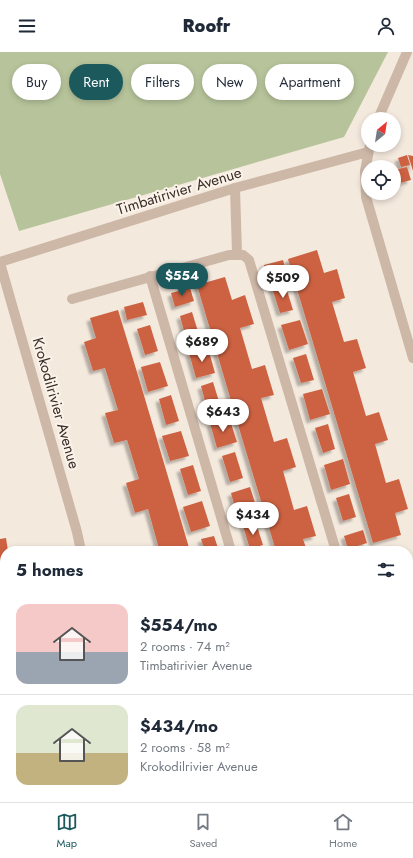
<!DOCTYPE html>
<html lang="en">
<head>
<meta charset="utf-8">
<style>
	body { margin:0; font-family:Jost,sans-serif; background:#f6f6f7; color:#1f2937; height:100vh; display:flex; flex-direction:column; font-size:15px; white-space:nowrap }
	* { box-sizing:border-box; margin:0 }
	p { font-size:13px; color:#747a83 }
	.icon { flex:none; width:22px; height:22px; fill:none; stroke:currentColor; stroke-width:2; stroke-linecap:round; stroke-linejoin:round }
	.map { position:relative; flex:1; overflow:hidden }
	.sheet { position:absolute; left:0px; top:494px; width:413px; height:256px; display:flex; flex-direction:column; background:#fff; border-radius:16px 16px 0 0; box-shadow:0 2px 6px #0003 }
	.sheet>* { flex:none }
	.banner { position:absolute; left:12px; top:12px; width:389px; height:36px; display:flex; gap:8px }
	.needle { width:26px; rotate:30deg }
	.buttons { position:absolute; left:361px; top:60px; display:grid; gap:8px }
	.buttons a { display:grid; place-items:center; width:40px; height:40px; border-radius:50%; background:#fff; box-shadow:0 2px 6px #0003; font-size:20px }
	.price { position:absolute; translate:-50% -34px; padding:0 9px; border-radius:14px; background:#fff; color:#222; font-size:13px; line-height:26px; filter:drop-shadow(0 1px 2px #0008) }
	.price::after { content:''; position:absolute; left:50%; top:24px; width:12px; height:9px; margin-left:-6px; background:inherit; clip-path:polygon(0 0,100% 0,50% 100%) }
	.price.current { background:#1b595d; color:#fff }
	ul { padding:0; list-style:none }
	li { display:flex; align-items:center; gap:12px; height:100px; padding:0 16px }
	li+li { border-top:1px solid #e0e1e3 }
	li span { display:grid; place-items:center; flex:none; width:112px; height:80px; border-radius:12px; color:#555 }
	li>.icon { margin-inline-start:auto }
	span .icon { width:48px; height:48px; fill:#fffc; stroke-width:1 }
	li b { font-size:17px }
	h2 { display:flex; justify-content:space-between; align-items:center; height:48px; padding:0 16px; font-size:17px }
	.tag { padding:0 14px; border-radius:18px; background:#fff; box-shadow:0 2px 6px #0003; font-size:14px; line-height:36px }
	.tag.current { background:#1b595d; color:#fff }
	header { display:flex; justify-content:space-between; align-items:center; height:52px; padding:0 16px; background:#fff; font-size:18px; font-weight:800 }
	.menu { display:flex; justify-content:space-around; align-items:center; height:56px; border-top:1px solid #e0e1e3; background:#fff; font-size:11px; color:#747a83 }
	.menu a { display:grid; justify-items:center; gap:2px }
	.menu .current { color:#1b595d }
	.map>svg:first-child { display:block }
	.green { fill:#b7c49b }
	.building { fill:#cd6242; filter:url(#shadow) }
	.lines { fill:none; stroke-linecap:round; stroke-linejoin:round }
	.street { stroke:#cdb8a8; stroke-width:10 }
	.labels { text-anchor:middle; stroke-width:4; stroke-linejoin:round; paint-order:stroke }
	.street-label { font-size:15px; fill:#392d28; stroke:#fbf3ea }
</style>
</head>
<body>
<header><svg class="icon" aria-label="menu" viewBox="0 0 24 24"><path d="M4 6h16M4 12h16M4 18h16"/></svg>Roofr<svg class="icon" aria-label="person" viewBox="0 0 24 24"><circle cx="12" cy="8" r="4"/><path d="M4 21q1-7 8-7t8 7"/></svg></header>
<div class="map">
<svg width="413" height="750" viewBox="0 0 413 750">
	<defs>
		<filter id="shadow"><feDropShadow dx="-3.5" dy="3.5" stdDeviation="1" flood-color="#0004"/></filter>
	</defs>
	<rect width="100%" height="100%" fill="#f4e9dd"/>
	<!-- green -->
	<polygon class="green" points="0,0 388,0 344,85 19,179 0,122"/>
	<!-- building -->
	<g class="building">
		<polygon points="407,103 410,113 401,115 398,106"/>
		<polygon points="408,103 413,104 413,119"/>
		<polygon points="407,115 411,128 396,132 394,118"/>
		<polygon points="317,198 324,221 337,217 345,246 332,250 344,290 357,287 366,316 353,320 366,364 379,360 388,388 375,392 386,431 399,427 408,457 395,461 401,483 373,491 288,207"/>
		<polygon points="283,208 287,221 268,227 264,213"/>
		<polygon points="225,225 232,248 245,243 254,272 240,276 252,317 265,313 274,343 261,346 274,390 287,386 296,415 283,419 294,458 307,454 316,484 303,487 307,499 276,499 239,376 197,233"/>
		<polygon points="285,232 293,258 280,261 272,236"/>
		<polygon points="190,236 194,249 175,255 171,241"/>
		<polygon points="143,250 147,263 127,268 124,255"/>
		<polygon points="118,258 140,330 190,499 152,499 159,497 148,457 135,461 126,431 139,427 127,388 114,391 105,361 118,358 105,316 93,319 84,290 96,286 90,266"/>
		<polygon points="192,260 200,286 187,290 180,264"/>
		<polygon points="300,268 308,292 289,298 281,273"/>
		<polygon points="150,273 158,299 145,303 137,277"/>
		<polygon points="208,296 215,321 196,326 189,301"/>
		<polygon points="306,302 314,328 301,331 293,306"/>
		<polygon points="160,310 168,334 148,340 141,315"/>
		<polygon points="213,330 221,356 208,360 201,334"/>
		<polygon points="322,337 330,362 310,368 303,342"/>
		<polygon points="171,343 179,369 166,373 159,347"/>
		<polygon points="229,365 237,390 217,396 210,371"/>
		<polygon points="328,372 335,397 323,401 315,376"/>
		<polygon points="181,379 189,404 170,409 162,384"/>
		<polygon points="235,400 243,426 230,430 222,404"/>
		<polygon points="343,407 350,432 331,438 324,413"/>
		<polygon points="193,413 201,439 188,443 180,417"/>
		<polygon points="250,435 258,460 238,466 231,441"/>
		<polygon points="349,442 356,465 343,469 336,446"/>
		<polygon points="202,449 210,474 191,480 183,455"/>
		<polygon points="256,471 263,493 250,497 243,474"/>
		<polygon points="363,478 367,491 348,497 344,484"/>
		<polygon points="214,484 219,499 205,499 201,487"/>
		<polygon points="6,486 8,499 5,499 5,510 0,511 0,487"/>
		<polygon points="0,635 4,635 5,674 0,674"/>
		<rect x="408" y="686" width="5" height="10"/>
		<polygon points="0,726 5,726 5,745 31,745 31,750 0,750"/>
		<polygon points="199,745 216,745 214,750 209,750"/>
		<polygon points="361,745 397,745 391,750 365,750"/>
	</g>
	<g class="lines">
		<!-- street -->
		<g class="street">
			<polyline points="378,67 407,0"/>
			<polyline points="370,93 365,119 366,145 413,306"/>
			<polyline points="235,136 237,202"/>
			<polyline points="0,210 235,136 368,100"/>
			<polyline points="0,211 77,480 81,499"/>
			<polyline points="150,224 231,499"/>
			<polyline points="72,247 229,203 243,203 249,208 336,499"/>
			<polyline points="408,520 413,519"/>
			<polyline points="0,576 5,576"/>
			<polyline points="86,750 86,745"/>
		</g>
	</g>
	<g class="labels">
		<!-- street labels -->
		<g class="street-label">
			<text transform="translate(179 139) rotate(-17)" y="5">Timbatirivier Avenue</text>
			<text transform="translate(56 351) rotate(74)" y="5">Krokodilrivier Avenue</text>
		</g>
	</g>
</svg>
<div class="buttons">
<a><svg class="needle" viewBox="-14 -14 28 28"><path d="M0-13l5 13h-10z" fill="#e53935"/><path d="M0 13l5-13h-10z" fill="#747a83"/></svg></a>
<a><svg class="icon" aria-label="locate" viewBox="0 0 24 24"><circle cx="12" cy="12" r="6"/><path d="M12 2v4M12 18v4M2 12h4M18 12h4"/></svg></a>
</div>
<b class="price current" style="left:182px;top:245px">$554</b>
<b class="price" style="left:283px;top:247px">$509</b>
<b class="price" style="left:202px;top:311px">$689</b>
<b class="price" style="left:223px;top:381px">$643</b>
<b class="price" style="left:253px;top:484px">$434</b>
<div class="banner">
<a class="tag">Buy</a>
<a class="tag current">Rent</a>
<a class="tag">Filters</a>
<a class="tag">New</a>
<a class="tag">Apartment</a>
</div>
<section class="sheet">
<h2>5 homes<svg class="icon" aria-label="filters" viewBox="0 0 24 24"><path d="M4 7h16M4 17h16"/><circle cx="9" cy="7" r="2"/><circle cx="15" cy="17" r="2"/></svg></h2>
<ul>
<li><span style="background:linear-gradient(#f6c9c9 60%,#9aa5b1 0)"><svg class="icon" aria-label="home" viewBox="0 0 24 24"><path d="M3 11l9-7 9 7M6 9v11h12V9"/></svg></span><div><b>$554/mo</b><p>2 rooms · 74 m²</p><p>Timbatirivier Avenue</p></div></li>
<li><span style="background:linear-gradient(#dfe7d0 60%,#c2b280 0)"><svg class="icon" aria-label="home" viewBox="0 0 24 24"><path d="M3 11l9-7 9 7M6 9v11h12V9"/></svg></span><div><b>$434/mo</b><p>2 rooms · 58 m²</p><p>Krokodilrivier Avenue</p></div></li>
</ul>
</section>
</div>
<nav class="menu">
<a class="current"><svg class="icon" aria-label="map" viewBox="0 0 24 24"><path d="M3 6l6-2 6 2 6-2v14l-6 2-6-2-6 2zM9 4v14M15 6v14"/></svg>Map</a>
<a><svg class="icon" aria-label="saved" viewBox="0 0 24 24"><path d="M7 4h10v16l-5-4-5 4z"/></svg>Saved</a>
<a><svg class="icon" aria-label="home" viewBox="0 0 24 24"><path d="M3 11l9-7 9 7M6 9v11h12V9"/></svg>Home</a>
</nav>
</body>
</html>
